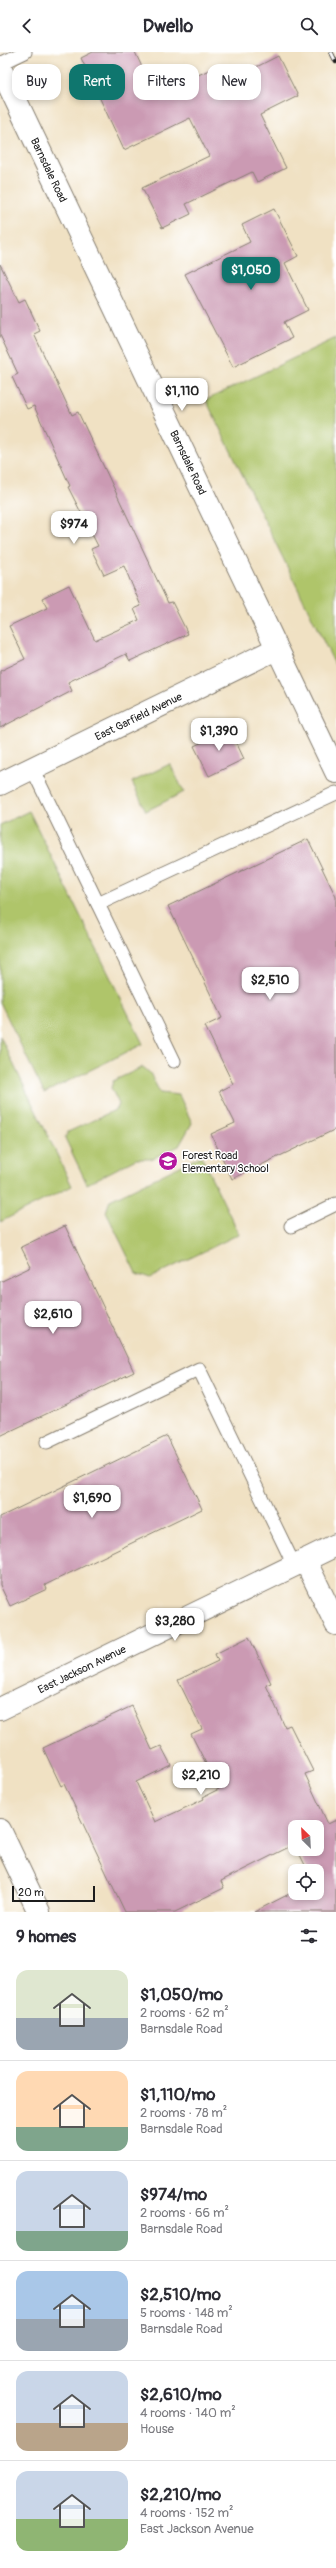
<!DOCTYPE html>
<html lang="en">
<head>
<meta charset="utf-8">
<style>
	body { margin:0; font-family:Pangolin,sans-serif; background:#f2f2f3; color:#2b2b33; height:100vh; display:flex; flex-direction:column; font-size:15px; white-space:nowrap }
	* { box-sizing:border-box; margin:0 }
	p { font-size:13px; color:#7c7c81 }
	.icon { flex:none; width:22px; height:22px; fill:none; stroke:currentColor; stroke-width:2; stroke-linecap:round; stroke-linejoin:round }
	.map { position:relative; height:1860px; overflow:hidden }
	.side { display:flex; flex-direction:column; background:#fff; flex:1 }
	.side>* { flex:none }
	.hud { position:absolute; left:12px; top:12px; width:312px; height:36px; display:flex; gap:8px }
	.needle { width:26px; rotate:336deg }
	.fabs { position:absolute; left:288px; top:1768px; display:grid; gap:8px }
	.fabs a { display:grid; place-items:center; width:36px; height:36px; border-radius:8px; background:#fff; box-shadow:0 2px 6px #0003; font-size:20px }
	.scale { position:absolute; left:12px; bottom:10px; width:83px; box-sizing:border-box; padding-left:4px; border:2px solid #1c1c1c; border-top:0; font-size:11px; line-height:14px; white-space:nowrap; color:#1c1c1c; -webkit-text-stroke:3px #fff; paint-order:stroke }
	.price { position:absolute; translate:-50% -34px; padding:0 9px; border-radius:8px; background:#fff; color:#222; font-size:13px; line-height:26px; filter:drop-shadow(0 1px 2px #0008) }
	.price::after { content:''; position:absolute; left:50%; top:24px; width:12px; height:9px; margin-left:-6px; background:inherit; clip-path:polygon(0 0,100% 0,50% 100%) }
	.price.current { background:#0f766e; color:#fff }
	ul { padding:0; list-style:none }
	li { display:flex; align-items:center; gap:12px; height:100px; padding:0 16px }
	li+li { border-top:1px solid #e1e1e2 }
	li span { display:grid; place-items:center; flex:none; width:112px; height:80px; border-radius:12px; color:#555 }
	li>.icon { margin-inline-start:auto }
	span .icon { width:48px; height:48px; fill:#fffc; stroke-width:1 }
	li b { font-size:17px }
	h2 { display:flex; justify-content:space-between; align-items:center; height:48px; padding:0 16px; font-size:17px }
	.pill { padding:0 14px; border-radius:12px; background:#fff; box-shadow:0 2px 6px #0003; font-size:14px; line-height:36px }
	.pill.current { background:#0f766e; color:#fff }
	header { display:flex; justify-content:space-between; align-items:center; height:52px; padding:0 16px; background:#fff; font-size:18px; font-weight:700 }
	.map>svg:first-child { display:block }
	.green { fill:#afc56a; stroke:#667043 }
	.building { fill:#cb9ab3 }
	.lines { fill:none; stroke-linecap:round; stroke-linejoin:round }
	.service-casing { stroke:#867e70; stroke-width:15 }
	.minor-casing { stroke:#867e70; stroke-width:24 }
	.service { stroke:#fff; stroke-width:13 }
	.minor { stroke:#fff; stroke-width:22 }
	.rail-casing { stroke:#1c1c1c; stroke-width:4.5 }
	.rail { stroke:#fff; stroke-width:3; stroke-dasharray:9; stroke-linecap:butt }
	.labels { text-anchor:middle; stroke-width:3; stroke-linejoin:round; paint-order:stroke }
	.street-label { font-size:11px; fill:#1c1c1c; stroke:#fff }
	.poi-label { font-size:11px; fill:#1c1c1c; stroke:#fff; text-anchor:start }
</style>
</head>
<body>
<header><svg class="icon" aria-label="back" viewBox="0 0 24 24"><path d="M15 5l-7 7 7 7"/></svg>Dwello<svg class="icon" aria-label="search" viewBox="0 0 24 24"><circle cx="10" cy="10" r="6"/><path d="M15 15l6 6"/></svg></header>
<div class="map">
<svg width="336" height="1860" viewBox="0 0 336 1860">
	<rect width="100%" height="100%" fill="#fff"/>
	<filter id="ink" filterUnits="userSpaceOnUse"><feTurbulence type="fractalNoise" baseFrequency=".025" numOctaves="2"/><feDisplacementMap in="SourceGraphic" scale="8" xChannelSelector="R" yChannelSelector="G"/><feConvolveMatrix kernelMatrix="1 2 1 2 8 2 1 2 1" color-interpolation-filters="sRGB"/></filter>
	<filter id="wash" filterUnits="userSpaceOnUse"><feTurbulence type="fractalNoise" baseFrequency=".012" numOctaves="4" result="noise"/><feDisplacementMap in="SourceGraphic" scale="16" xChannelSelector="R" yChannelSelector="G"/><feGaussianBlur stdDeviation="0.9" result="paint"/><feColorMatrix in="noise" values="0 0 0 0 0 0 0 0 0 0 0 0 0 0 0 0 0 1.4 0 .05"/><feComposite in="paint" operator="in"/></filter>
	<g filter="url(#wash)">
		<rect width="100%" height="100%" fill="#f0e1c3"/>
		<!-- green -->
		<g class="green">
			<polygon points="336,286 336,615 206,348"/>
			<polygon points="170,712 184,740 146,759 132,730"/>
			<polygon points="29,759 143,992 44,1041 0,950 0,773"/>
			<polygon points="0,984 72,1134 0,1170"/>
			<polygon points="143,1015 150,1021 160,1041 179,1043 192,1071 179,1094 151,1107 136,1107 87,1132 65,1086 68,1080 117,1057 119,1052 111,1036 113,1029"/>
			<polygon points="201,1104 239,1182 150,1226 136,1221 106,1160 110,1148"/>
		</g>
		<g id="blocks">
			<!-- building -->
			<g class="building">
				<polygon points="93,0 135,0 155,43 209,18 217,35 278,4 298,44 260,63 286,116 257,130 252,120 186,152 191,162 162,176 142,136 209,104 190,66 124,98 81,6"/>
				<polygon points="274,157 298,204 285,211 308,258 284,270 292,286 233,315 185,222 250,190 242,173"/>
				<polygon points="0,212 19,250 25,247 40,279 34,282 72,363 78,360 168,551 172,550 188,582 130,609 126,602 68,630 72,639 0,676 0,619 25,607 9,574 47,556 42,546 69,533 95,588 139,568 134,557 141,554 124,514 104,523 91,497 98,494 68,435 70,434 34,354 27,357 12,325 18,322 0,283"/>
				<polygon points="230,677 244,707 209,724 194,694"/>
				<polygon points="308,787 336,845 336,1077 232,1127 211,1082 235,1071 219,1039 233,1032 205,974 222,966 168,854"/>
				<polygon points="65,1174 134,1320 0,1384 0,1230 31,1215 21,1195"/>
				<polygon points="167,1384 202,1457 45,1533 47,1537 10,1554 0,1533 0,1465"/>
				<polygon points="249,1585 271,1631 266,1633 285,1675 290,1673 313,1719 305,1722 328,1772 336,1768 336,1860 254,1860 295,1839 295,1841 317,1841 317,1819 308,1819 297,1797 317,1797 317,1775 295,1775 295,1792 221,1829 224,1836 175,1860 125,1860 64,1732 61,1734 43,1696 132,1654 152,1698 161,1694 171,1713 136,1730 155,1770 204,1747 203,1745 219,1737 191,1682 202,1677 178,1628 218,1609 215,1602"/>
			</g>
		</g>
	</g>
	<g filter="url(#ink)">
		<use href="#blocks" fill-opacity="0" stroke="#867e70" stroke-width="1"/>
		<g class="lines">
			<defs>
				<g id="service">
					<polyline points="0,12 25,0"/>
					<polyline points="32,716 174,1009"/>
					<polyline points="98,852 336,741"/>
					<polyline points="291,1174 336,1152"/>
					<polyline points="47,1390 199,1317 294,1513"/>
				</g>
				<g id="minor">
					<path id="s1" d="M0,15l336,705"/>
					<path id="s2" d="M0,732l276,-135"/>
					<polyline points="305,1508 336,1572"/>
					<path id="s3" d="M0,1657l336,-164"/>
					<polyline points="0,1778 39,1860"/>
				</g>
			</defs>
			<!-- service casing -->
			<use href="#service" class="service-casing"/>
			<!-- minor casing -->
			<use href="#minor" class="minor-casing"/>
			<!-- service -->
			<use href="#service" class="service"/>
			<!-- minor -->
			<use href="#minor" class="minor"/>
			<defs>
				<polyline id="rail" points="331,0 336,10"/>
			</defs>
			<!-- rail casing -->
			<use href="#rail" class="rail-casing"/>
			<!-- rail -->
			<use href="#rail" class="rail"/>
		</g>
	</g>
	<!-- icons -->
	<defs>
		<symbol id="school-disc" viewBox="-11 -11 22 22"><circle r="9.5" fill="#b5179e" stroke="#fff"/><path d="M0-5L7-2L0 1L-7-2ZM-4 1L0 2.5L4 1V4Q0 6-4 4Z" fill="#fff"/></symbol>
	</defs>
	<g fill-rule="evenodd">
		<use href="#school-disc" x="157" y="1098" width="22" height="22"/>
	</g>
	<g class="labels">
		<!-- street labels -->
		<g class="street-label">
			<text dy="4" stroke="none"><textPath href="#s1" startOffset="114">Barnsdale Road</textPath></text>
			<text dy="4" stroke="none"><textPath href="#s1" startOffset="438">Barnsdale Road</textPath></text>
			<text dy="4" stroke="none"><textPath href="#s2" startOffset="154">East Garfield Avenue</textPath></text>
			<text dy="4" stroke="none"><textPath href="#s3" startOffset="91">East Jackson Avenue</textPath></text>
		</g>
		<!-- poi labels -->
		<g class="poi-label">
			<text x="182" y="1107">Forest Road<tspan x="182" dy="13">Elementary School</tspan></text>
		</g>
	</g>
</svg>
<div class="fabs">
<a><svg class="needle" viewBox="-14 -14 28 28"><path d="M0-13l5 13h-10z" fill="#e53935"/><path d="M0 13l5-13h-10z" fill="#7c7c81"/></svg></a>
<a><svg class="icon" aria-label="locate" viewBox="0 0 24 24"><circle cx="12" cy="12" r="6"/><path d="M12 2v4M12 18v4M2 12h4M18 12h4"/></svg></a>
</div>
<div class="scale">20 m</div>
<b class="price current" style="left:251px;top:239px">$1,050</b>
<b class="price" style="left:182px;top:360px">$1,110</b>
<b class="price" style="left:74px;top:493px">$974</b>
<b class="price" style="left:219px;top:700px">$1,390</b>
<b class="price" style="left:270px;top:949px">$2,510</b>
<b class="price" style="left:53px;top:1283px">$2,610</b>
<b class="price" style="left:92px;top:1467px">$1,690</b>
<b class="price" style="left:175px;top:1590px">$3,280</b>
<b class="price" style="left:201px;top:1744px">$2,210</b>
<div class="hud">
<a class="pill">Buy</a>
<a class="pill current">Rent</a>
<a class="pill">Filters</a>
<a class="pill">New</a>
</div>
</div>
<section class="side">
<h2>9 homes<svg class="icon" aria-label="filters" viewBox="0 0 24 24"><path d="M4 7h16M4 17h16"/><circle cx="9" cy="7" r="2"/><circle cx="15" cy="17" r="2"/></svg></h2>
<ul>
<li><span style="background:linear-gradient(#dfe7d0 60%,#9aa5b1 0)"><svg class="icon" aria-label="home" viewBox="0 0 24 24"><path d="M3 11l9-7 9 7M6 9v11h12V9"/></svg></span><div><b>$1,050/mo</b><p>2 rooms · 62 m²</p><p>Barnsdale Road</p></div></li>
<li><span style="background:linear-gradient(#ffd9b3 70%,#7fa58c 0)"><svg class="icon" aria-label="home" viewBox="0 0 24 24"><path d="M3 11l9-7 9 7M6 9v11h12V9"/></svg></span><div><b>$1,110/mo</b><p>2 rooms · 78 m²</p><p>Barnsdale Road</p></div></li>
<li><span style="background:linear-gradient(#c9d6e8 75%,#7fa58c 0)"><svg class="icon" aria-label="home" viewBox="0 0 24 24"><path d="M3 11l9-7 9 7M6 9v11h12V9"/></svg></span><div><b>$974/mo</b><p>2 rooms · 66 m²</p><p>Barnsdale Road</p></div></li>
<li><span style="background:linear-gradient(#a9c7e8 60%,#9aa5b1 0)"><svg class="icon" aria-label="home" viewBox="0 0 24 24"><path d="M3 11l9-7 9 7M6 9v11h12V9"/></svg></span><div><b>$2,510/mo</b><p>5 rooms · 148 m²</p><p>Barnsdale Road</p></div></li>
<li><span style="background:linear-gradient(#c9d6e8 65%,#b9a48a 0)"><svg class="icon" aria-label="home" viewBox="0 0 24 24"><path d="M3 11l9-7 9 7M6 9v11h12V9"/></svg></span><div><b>$2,610/mo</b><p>4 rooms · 140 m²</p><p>House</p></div></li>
<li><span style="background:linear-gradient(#c9d6e8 60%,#8fb573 0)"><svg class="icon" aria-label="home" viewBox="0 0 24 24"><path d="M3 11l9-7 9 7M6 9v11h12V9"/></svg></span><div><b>$2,210/mo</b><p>4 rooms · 152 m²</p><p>East Jackson Avenue</p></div></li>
</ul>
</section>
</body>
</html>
